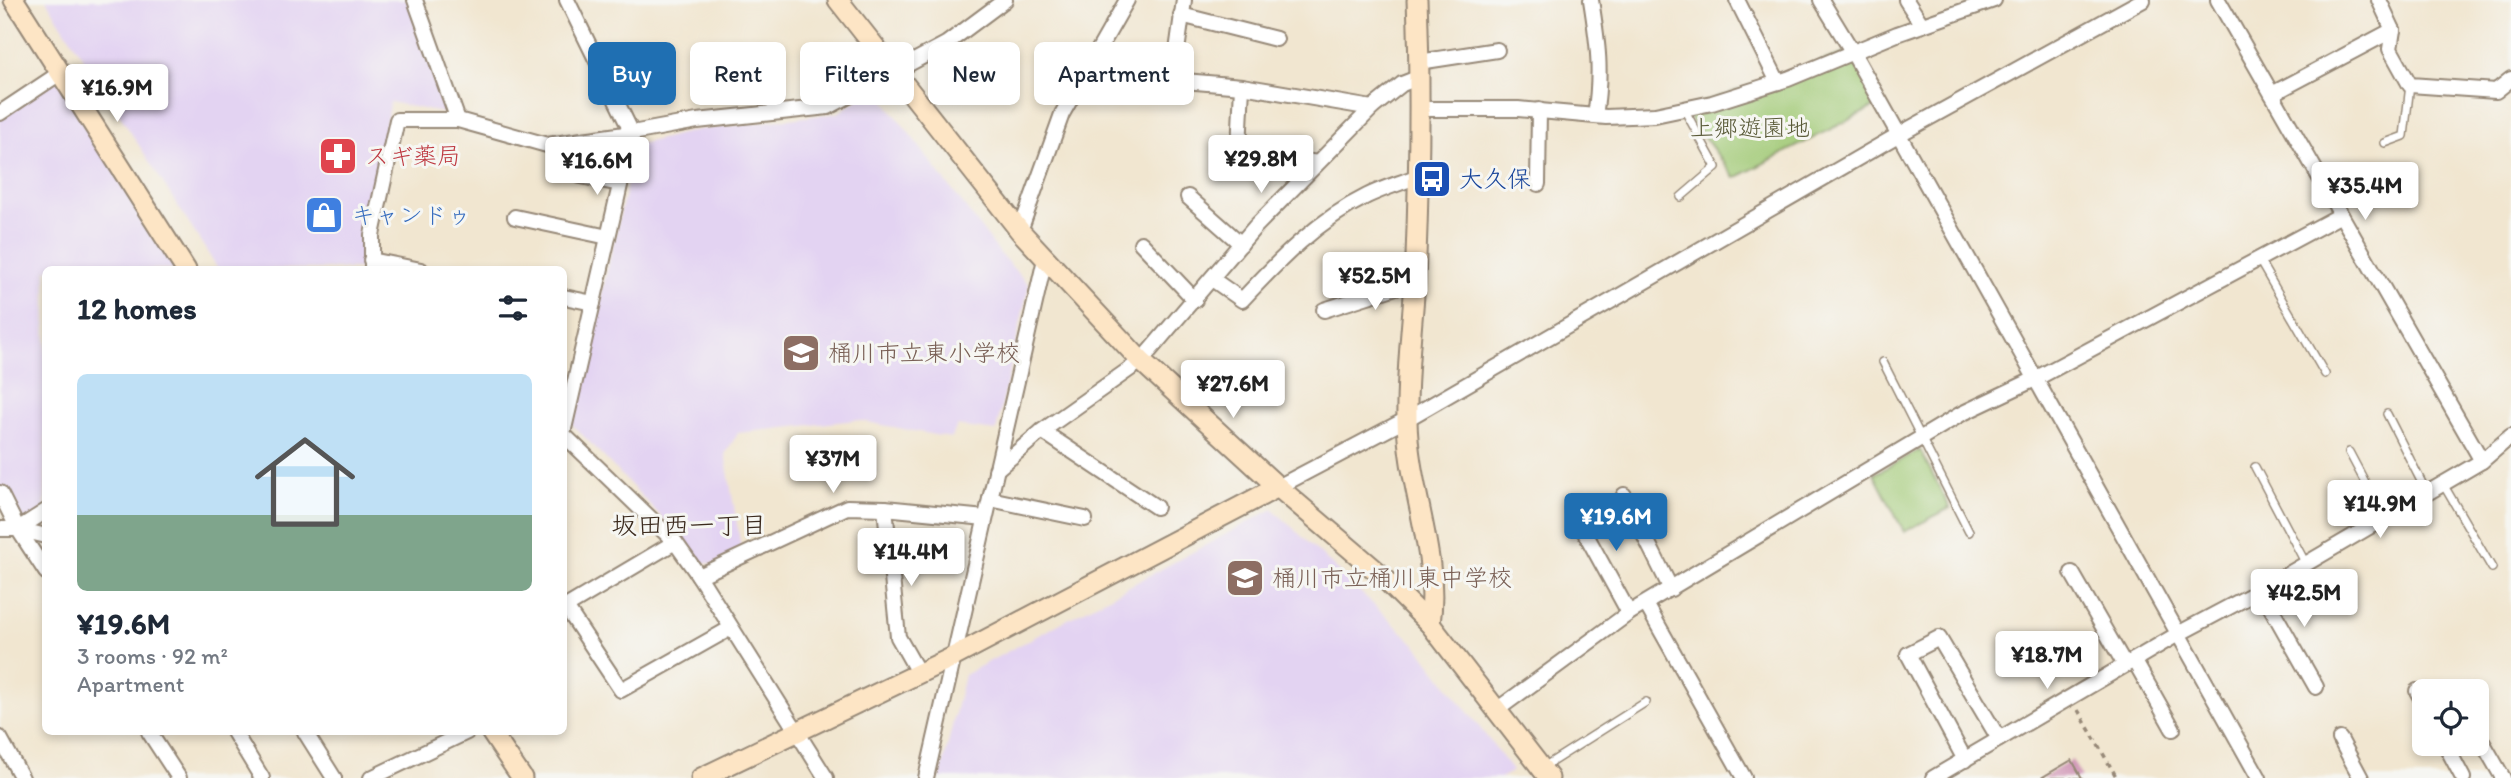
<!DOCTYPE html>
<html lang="en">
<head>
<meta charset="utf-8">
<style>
	body { margin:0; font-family:Itim,"Klee One",sans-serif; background:#f2f2f3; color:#1f2937; height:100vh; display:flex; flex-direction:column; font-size:26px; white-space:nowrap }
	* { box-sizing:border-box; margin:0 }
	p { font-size:23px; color:#747a83 }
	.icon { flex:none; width:38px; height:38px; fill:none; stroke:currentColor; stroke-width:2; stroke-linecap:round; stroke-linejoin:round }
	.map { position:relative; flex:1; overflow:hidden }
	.panel { position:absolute; left:42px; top:266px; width:525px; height:469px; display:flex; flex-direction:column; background:#fff; border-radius:10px; box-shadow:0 4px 10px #0003 }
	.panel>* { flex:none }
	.hud { position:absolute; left:588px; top:42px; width:665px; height:63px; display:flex; gap:14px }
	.buttons { position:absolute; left:2412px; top:679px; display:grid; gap:14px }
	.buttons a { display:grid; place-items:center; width:77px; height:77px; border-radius:10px; background:#fff; box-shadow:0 4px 10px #0003; font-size:35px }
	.price { position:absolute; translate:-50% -60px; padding:0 16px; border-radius:7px; background:#fff; color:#222; font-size:23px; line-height:46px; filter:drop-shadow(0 2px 4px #0008) }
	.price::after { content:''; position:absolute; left:50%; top:42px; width:21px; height:16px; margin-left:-10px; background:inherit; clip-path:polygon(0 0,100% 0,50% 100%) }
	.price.on { background:#1f6fb2; color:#fff }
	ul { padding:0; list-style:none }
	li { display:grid; align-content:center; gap:14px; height:371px; padding:0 35px }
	li span { display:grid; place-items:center; height:217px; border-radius:10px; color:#555 }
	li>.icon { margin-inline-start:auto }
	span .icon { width:126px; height:126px; fill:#fffc; stroke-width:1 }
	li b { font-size:30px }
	h2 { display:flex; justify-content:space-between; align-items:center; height:84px; padding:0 35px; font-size:30px }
	.tag { padding:0 24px; border-radius:10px; background:#fff; box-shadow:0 4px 10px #0003; font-size:24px; line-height:63px }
	.tag.on { background:#1f6fb2; color:#fff }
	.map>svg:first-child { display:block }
	.built { fill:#e3d3f2 }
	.green { fill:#a0c975; stroke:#6e7a4a; stroke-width:2 }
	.building { fill:#d096b6 }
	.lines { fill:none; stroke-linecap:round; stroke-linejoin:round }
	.lane-casing { stroke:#968877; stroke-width:10 }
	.street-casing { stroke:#968877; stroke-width:18 }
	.secondary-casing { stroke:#968877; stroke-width:23 }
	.path { stroke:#968877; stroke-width:3.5; stroke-dasharray:5 5; stroke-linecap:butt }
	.lane { stroke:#fff; stroke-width:7 }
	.street { stroke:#fff; stroke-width:14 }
	.secondary { stroke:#fde5c5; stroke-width:19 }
	.labels { text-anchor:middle; stroke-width:6; stroke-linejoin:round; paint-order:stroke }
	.park-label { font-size:24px; fill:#595a38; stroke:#f6f6f2 }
	.health-label { font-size:24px; fill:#be3a42; stroke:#f6f6f2; text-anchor:start }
	.transit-label { font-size:24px; fill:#164399; stroke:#f6f6f2; text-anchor:start }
	.shop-label { font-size:24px; fill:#366cbe; stroke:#f6f6f2; text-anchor:start }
	.education-label { font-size:24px; fill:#785e54; stroke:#f6f6f2; text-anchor:start }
	.neighbourhood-label { font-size:26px; fill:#3b2a1e; stroke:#f6f6f2 }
</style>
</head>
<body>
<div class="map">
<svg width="2511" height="778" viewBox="0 0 2511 778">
	<rect width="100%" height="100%" fill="#f6f6f2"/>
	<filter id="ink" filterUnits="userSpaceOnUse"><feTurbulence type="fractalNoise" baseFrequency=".0143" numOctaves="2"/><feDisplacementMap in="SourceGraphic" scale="14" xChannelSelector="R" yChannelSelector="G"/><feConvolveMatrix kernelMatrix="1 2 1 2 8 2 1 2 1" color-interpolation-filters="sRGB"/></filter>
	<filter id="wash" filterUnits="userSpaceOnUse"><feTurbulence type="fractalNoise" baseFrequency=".00686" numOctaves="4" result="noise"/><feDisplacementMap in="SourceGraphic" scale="28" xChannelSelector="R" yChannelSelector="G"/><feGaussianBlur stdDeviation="1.57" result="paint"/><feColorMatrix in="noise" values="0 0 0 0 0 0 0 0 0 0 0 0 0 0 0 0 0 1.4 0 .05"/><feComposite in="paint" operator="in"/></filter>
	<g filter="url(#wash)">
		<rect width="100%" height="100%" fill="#f1e6d0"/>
		<!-- built -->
		<g class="built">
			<polygon points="46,0 410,0 448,114 390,102 362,244 365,269 218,269"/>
			<polygon points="60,73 186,269 46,270 45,511 18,529 0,493 0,113"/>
			<polygon points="875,88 1002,256 1029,285 996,431 957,426 951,438 856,420 738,433 725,454 741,548 714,564 700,562 684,540 572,424 636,145 697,130 838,113"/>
			<polygon points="1273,509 1418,647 1513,771 1500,778 940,778 964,675"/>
		</g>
		<!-- green -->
		<g class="green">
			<polygon points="1852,51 1880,104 1735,178 1683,109"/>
			<polygon points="1920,450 1950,508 1904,532 1874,474"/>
		</g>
		<g id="blocks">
			<!-- building -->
			<polygon class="building" points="2072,760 2082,778 2041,778"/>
		</g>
	</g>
	<g filter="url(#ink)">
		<use href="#blocks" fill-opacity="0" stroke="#968877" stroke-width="2"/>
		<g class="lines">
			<defs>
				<g id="lane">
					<polyline points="2385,143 2404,136 2410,85"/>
					<polyline points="1681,197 1716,167 1684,109"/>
					<polyline points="2259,260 2325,374"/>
					<polyline points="1883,362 1969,532"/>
					<polyline points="2387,414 2427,493"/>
					<polyline points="2349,452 2384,518"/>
					<polyline points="2255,467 2306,564"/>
					<polyline points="2443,484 2492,568"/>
					<polyline points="1542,768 1646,702"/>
				</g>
				<g id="street">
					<polyline points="415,0 458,120 547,145 632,133 697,121 828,107 946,44 1005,0"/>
					<path d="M1591,0c7,44 11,71 4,116"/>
					<polyline points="1737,0 1778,82"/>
					<polyline points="1821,0 1852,51 2259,778"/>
					<polyline points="1906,0 1922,25"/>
					<polyline points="2218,0 2482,461"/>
					<polyline points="2379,0 2393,30 2390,49 2410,85 2496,91 2511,79"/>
					<polyline points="1181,15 1276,39"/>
					<polyline points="1093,57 1156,78 1173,80 1184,0"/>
					<polyline points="1419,62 1497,50"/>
					<polyline points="1173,80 1242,86 1372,108"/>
					<polyline points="1242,86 1239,149 1317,163"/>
					<polyline points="2272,94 2393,30"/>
					<polyline points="1420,109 1518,109 1606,117 1655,115 1712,103 1788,79 1897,34 1994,0"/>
					<polyline points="0,113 60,73"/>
					<polyline points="581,176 620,184"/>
					<polyline points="1538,184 1539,110"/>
					<polyline points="1188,197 1241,244"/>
					<polyline points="515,217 608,237"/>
					<polyline points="1020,231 1062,114 1127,0"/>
					<polyline points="1141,243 1195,300"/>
					<polyline points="371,260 421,270"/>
					<polyline points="372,270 372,235 397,120 458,120"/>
					<path d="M1212,279l30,21c37,-40 76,-80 125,-104 16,-8 34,-13 51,-20"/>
					<polyline points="564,297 593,303"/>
					<polyline points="1324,310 1415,281"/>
					<polyline points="564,429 632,133 567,0"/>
					<polyline points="1042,431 1156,507"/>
					<polyline points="564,435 675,542 699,576 826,778"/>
					<polyline points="996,470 1042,431 1141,361 1255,227 1372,108 1402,84 1420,77"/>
					<polyline points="1278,487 1407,419 1898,135 2143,0"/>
					<polyline points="0,493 18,529 46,572"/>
					<polyline points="1624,495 1671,589"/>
					<polyline points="990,499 1085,519"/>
					<polyline points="885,508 898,637 919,674"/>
					<polyline points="1572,509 1629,613"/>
					<polyline points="0,529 18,529 46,536"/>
					<polyline points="18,529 46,511"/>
					<polyline points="2072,573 2125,665"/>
					<polyline points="699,576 847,507 885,508 985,518"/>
					<polyline points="2261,590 2316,687"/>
					<polyline points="1646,604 1744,778"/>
					<polyline points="566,607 621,690 731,628"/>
					<polyline points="564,608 675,542"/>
					<polyline points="2134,660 2173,729"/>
					<polyline points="2417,691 2424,703"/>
					<polyline points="1498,709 1629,613 1961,414 2035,379 2341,215"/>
					<polyline points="2476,731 2503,778"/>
					<polyline points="149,732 179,778"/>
					<polyline points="234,732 262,778"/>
					<polyline points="305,732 334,778"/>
					<polyline points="0,738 22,778"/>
					<polyline points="2340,739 2361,778"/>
					<polyline points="2445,744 2463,778"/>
					<polyline points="1965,760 1908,654 1939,638 1999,739"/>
					<polyline points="371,778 467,732"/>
					<polyline points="926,778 1045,259"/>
					<polyline points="1933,778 2178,634 2261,590 2482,461 2511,436"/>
				</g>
				<g id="secondary">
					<polyline points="14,0 186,270"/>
					<polyline points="838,0 1020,231 1141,361 1278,487 1380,574 1430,624 1549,778"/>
					<path d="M1417,0c4,94 2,188 -2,282 -3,45 -9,92 -8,138 1,69 33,135 23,204"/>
					<polyline points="491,732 522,778"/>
					<polyline points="701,778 953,657 1278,487"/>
				</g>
			</defs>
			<!-- lane casing -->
			<use href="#lane" class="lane-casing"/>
			<!-- street casing -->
			<use href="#street" class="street-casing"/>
			<!-- secondary casing -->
			<use href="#secondary" class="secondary-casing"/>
			<!-- path -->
			<polyline class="path" points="2078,710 2117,778"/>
			<!-- lane -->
			<use href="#lane" class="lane"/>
			<!-- street -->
			<use href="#street" class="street"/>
			<!-- secondary -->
			<use href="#secondary" class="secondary"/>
		</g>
	</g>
	<!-- icons -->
	<defs>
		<symbol id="pharmacy-square" viewBox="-11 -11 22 22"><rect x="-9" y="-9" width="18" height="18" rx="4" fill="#e0444e" stroke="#f6f6f2"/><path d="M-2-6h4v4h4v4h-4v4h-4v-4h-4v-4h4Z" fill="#fff"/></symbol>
		<symbol id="bus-square" viewBox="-11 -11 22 22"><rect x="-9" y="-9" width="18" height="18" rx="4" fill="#1a4fb4" stroke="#f6f6f2"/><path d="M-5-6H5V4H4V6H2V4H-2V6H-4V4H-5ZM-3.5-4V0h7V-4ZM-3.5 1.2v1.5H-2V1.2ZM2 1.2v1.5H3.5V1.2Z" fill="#fff"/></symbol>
		<symbol id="shop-square" viewBox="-11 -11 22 22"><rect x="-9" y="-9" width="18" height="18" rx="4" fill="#3f7fe0" stroke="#f6f6f2"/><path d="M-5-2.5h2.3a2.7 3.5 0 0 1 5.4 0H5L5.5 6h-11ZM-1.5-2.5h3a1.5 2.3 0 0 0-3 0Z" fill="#fff"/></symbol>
		<symbol id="school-square" viewBox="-11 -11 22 22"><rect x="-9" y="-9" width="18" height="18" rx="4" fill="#8d6e63" stroke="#f6f6f2"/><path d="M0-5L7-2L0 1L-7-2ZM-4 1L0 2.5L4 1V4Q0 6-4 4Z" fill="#fff"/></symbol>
	</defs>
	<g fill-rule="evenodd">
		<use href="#pharmacy-square" x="316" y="134" width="44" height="44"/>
		<use href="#bus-square" x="1410" y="157" width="44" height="44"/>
		<use href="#shop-square" x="302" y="193" width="44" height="44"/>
		<use href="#school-square" x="779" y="331" width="44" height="44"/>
		<use href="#school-square" x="1223" y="556" width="44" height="44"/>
	</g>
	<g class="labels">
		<!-- park labels -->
		<g class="park-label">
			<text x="1750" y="136">上郷遊園地</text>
		</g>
		<!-- health labels -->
		<g class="health-label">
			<text x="365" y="164">スギ薬局</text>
		</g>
		<!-- transit labels -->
		<g class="transit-label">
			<text x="1459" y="187">大久保</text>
		</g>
		<!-- shop labels -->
		<g class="shop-label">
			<text x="351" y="223">キャンドゥ</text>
		</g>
		<!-- education labels -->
		<g class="education-label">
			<text x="828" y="361">桶川市立東小学校</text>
			<text x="1272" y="586">桶川市立桶川東中学校</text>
		</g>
		<!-- neighbourhood labels -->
		<g class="neighbourhood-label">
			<text x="689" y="534">坂田西一丁目</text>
		</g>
	</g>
</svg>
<div class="buttons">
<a><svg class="icon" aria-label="locate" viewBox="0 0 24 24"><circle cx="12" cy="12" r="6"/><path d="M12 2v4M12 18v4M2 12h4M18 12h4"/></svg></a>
</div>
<b class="price" style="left:117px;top:124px">¥16.9M</b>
<b class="price" style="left:1261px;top:195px">¥29.8M</b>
<b class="price" style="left:597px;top:197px">¥16.6M</b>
<b class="price" style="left:2365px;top:222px">¥35.4M</b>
<b class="price" style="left:1375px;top:312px">¥52.5M</b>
<b class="price" style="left:1233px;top:420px">¥27.6M</b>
<b class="price" style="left:833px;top:495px">¥37M</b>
<b class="price" style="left:2380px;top:540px">¥14.9M</b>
<b class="price on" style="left:1616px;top:553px">¥19.6M</b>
<b class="price" style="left:911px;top:588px">¥14.4M</b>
<b class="price" style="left:2304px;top:629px">¥42.5M</b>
<b class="price" style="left:2047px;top:691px">¥18.7M</b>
<div class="hud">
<a class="tag on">Buy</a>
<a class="tag">Rent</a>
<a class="tag">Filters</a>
<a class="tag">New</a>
<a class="tag">Apartment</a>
</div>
<section class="panel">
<h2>12 homes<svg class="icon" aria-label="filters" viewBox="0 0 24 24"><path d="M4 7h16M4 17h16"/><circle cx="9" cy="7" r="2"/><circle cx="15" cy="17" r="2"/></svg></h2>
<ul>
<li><span style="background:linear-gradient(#bfe0f5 65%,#7fa58c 0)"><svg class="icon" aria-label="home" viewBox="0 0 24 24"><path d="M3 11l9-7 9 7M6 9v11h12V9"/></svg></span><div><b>¥19.6M</b><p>3 rooms · 92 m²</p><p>Apartment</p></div></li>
</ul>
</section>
</div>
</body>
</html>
